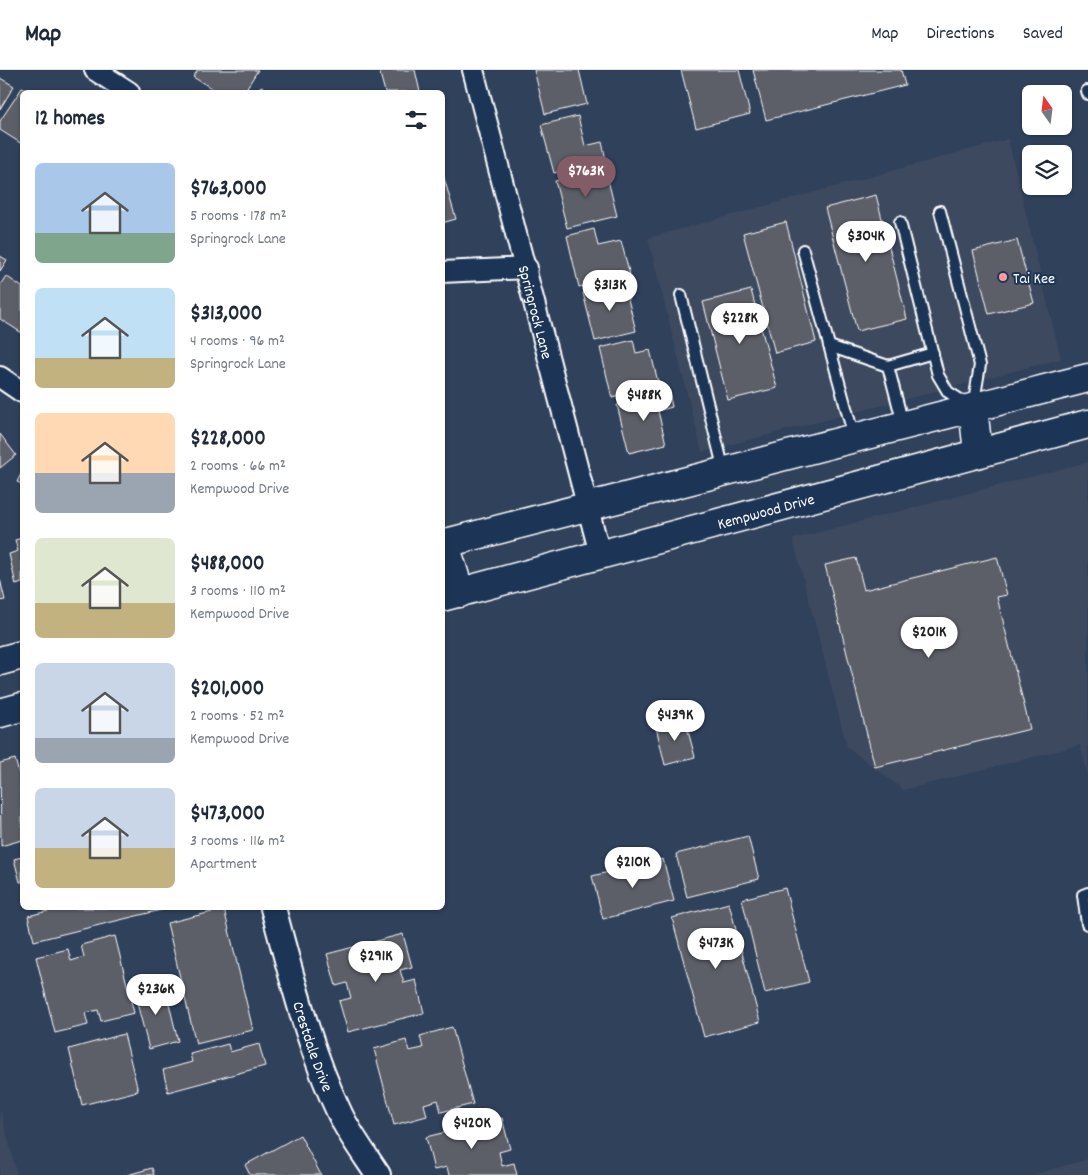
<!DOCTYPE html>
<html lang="en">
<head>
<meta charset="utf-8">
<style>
	body { margin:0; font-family:Dekko,sans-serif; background:#f2f2f3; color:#1f2937; height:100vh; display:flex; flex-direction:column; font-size:19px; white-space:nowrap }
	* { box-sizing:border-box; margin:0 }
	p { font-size:16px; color:#747a83 }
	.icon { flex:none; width:28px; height:28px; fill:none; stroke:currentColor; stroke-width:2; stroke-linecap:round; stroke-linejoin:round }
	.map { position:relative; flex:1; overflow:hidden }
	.details { position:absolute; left:20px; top:20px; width:425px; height:820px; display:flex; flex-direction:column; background:#fff; border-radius:8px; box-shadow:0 1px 4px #0004 }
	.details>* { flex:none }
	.needle { width:32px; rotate:346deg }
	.buttons { position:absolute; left:1022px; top:15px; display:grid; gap:10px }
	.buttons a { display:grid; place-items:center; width:50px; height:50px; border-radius:8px; background:#fff; box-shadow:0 1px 4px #0004; font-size:25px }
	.price { position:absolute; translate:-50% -42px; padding:0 11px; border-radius:18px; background:#fff; color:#222; font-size:16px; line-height:32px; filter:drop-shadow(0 1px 2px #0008) }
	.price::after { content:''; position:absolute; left:50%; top:30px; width:15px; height:11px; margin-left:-8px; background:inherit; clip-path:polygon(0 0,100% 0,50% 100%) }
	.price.current { background:#845c67; color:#fff }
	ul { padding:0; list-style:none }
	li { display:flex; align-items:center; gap:15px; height:125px; padding:0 15px }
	li span { display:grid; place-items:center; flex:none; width:140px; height:100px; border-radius:8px; color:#555 }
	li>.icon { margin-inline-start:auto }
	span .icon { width:60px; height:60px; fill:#fffc; stroke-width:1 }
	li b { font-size:21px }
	h2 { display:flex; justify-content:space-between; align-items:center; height:60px; padding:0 15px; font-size:21px }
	header { display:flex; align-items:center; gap:30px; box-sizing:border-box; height:70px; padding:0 25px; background:#fff; border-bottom:1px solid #e0e1e3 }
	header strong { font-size:24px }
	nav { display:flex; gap:28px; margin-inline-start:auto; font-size:18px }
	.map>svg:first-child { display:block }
	.built { fill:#3d4a5f }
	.building { fill:#5c5e67; stroke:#fff }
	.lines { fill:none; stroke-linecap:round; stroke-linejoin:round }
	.service-casing { stroke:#fff; stroke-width:14 }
	.minor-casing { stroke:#fff; stroke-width:24 }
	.tertiary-casing { stroke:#fff; stroke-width:28 }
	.secondary-casing { stroke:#fff; stroke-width:31 }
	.service { stroke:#1d3557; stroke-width:10 }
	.minor { stroke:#1d3557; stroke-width:20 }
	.tertiary { stroke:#1d3557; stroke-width:24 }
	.secondary { stroke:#1d3557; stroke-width:28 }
	.poi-dot { fill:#ff9aa2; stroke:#1d3557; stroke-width:2 }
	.labels { text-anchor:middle; stroke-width:4; stroke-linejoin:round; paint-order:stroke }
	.poi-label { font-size:16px; fill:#fff; stroke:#1d3557; text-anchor:start }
	.street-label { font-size:16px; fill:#fff; stroke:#1d3557 }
</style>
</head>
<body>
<header>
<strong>Map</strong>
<nav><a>Map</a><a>Directions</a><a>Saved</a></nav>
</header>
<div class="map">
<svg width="1088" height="1105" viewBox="0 0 1088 1105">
	<rect width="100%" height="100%" fill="#30415c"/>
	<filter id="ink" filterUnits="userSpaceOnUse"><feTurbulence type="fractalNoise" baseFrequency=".02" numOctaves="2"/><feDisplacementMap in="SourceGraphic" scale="10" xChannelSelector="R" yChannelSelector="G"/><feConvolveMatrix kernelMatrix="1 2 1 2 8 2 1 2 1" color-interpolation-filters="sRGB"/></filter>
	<g filter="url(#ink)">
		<!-- built -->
		<g class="built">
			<polygon points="1008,69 1061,289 702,382 648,168"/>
			<polygon points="1088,392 1088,705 1080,675 904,720 847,677 793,469"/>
			<polygon points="0,1038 17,1105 0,1105"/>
			<polygon points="1088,1089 1088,1105 1033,1105"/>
		</g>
		<!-- building -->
		<g class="building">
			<polygon points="198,0 258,0 244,22 218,22 193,7"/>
			<polygon points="379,0 415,0 420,22 385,22"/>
			<polygon points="534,0 579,0 587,34 545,44"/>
			<polygon points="681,0 739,0 750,44 696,58"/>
			<polygon points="753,0 901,0 905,15 766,50"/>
			<polygon points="0,8 14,16 0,39"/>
			<polygon points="261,16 271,22 257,22"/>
			<polygon points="22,18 30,22 22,22 22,74 0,60 0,51"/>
			<polygon points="578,46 585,76 602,72 606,90 554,103 541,55"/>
			<polygon points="605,98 617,146 567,158 555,111"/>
			<polygon points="442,101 456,149 442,153"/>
			<polygon points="876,125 907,249 857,261 825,138"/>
			<polygon points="786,152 816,272 775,283 743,163"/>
			<polygon points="594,159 598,176 621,171 630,205 579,217 567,166"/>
			<polygon points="1017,170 1034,233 989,244 973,181"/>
			<polygon points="0,186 7,190 0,201"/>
			<polygon points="6,206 22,217 22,263 0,249 0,215"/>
			<polygon points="624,213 636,261 595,271 583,223"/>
			<polygon points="751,220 777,318 728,330 703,232"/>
			<polygon points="633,270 636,283 650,280 659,316 612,328 600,278"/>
			<polygon points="669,322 672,337 658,341 666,374 629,383 617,335"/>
			<polygon points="0,364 16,385 0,398"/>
			<polygon points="22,402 22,414 17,412"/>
			<polygon points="22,468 22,513 16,515 9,484 18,481 15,470"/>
			<polygon points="997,487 1007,525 997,527 1030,659 875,697 825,495 856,488 864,520"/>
			<polygon points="0,509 5,530 0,531"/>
			<polygon points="685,650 695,687 665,695 656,657"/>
			<polygon points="15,689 22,714 22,720 20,721 22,729 22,770 1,776 0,693"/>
			<polygon points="748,766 759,809 687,827 676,784"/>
			<polygon points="22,787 22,812 20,812 14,789"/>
			<polygon points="663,789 674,831 603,849 592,806"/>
			<polygon points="785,818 809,912 765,923 742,829"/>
			<polygon points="729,833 760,952 704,967 672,848"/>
			<polygon points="60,838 169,838 34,871 28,846"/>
			<polygon points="224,839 253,960 196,974 167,853"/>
			<polygon points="403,864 412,897 400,900 404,913 416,910 424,943 348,962 339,931 351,928 347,913 336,916 327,884"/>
			<polygon points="115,866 134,943 101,951 98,940 85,943 88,955 55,963 36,887 68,879 71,891 84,887 81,875"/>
			<polygon points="164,913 178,971 149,979 134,921"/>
			<polygon points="452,957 473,1034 441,1042 438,1030 424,1034 427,1046 394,1055 374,979 406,970 409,981 423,978 420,966"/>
			<polygon points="124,964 138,1021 82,1035 69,979"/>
			<polygon points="228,974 230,982 259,974 265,996 168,1022 163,1000 192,992 190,984"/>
			<polygon points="502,1048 510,1079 499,1082 502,1096 514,1093 517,1105 449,1105 447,1097 434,1100 426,1067"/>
			<polygon points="300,1065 321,1105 250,1105 245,1095"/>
			<polygon points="152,1098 154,1105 127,1105"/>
		</g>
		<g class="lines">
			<defs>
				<g id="service">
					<polyline points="1087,21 1088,24"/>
					<polyline points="900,152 938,305 948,322 973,338 980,295 940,141"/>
					<polyline points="803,180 854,367"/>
					<polyline points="681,225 724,401"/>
					<polyline points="829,276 888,296"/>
					<polyline points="903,354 888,296 933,283"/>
					<polyline points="1087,854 1083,825 1088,823"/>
				</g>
				<g id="minor">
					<polyline points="95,0 129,22"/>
					<path id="s1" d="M473,0l127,484"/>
					<polyline points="442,202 527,198"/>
					<polyline points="0,307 22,322"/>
				</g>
				<g id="tertiary">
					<path id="s2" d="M273,838c19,69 36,141 67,206 10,21 25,41 38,61"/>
				</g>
				<g id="secondary">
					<polyline points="973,338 978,382"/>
					<polyline points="442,474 1088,308"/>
					<polyline points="445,474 460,523"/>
					<path id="s3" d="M442,527l646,-173"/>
					<polyline points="0,591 22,585"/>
					<polyline points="0,643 22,637"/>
				</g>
			</defs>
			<!-- service casing -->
			<use href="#service" class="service-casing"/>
			<!-- minor casing -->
			<use href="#minor" class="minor-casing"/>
			<!-- tertiary casing -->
			<use href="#tertiary" class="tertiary-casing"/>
			<!-- secondary casing -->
			<use href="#secondary" class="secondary-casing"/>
			<!-- service -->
			<use href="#service" class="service"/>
			<!-- minor -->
			<use href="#minor" class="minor"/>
			<!-- tertiary -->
			<use href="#tertiary" class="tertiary"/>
			<!-- secondary -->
			<use href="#secondary" class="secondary"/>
		</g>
	</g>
	<!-- markers -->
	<circle class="poi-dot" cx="1003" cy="207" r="5"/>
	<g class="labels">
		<!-- poi labels -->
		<g class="poi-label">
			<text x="1013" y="213">Tai Kee</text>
		</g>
		<!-- street labels -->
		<g class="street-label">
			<text dy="6" stroke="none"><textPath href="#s1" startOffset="250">Springrock Lane</textPath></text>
			<text dy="6" stroke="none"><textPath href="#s3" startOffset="335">Kempwood Drive</textPath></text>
			<text dy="6" stroke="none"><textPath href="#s2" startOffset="144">Crestdale Drive</textPath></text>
		</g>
	</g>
</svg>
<div class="buttons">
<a><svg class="needle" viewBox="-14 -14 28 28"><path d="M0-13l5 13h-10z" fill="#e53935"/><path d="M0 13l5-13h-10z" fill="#747a83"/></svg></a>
<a><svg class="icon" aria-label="layers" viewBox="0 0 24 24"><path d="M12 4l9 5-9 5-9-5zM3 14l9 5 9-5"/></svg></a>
</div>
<b class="price current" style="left:586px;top:128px">$763K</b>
<b class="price" style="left:866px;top:193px">$304K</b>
<b class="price" style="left:610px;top:242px">$313K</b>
<b class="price" style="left:740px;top:275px">$228K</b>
<b class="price" style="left:644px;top:352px">$488K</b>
<b class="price" style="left:929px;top:589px">$201K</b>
<b class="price" style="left:675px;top:672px">$439K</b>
<b class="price" style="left:633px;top:819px">$210K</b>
<b class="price" style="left:716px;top:900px">$473K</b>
<b class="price" style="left:376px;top:913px">$291K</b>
<b class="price" style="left:156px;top:946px">$236K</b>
<b class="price" style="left:472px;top:1080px">$420K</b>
<section class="details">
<h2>12 homes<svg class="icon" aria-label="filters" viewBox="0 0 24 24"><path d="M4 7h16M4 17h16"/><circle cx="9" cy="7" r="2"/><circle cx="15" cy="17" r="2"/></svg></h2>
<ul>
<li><span style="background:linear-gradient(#a9c7e8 70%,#7fa58c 0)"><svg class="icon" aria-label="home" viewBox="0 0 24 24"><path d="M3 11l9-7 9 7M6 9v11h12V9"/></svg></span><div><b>$763,000</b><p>5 rooms · 178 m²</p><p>Springrock Lane</p></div></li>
<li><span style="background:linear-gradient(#bfe0f5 70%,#c2b280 0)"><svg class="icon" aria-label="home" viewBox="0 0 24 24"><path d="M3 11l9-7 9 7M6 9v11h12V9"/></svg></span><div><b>$313,000</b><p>4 rooms · 96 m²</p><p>Springrock Lane</p></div></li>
<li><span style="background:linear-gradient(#ffd9b3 60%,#9aa5b1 0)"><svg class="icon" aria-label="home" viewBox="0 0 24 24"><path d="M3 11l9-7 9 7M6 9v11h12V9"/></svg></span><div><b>$228,000</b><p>2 rooms · 66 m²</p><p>Kempwood Drive</p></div></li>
<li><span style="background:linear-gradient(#dfe7d0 65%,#c2b280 0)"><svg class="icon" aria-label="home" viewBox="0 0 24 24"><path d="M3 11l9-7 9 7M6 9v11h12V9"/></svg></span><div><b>$488,000</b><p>3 rooms · 110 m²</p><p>Kempwood Drive</p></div></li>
<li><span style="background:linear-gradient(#c9d6e8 75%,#9aa5b1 0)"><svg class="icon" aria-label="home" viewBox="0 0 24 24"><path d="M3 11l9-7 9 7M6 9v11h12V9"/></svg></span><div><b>$201,000</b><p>2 rooms · 52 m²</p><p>Kempwood Drive</p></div></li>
<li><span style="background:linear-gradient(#c9d6e8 60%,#c2b280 0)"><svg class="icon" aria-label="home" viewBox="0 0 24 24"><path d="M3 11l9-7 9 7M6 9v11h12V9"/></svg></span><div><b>$473,000</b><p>3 rooms · 116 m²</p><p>Apartment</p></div></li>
</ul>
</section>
</div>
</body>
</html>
